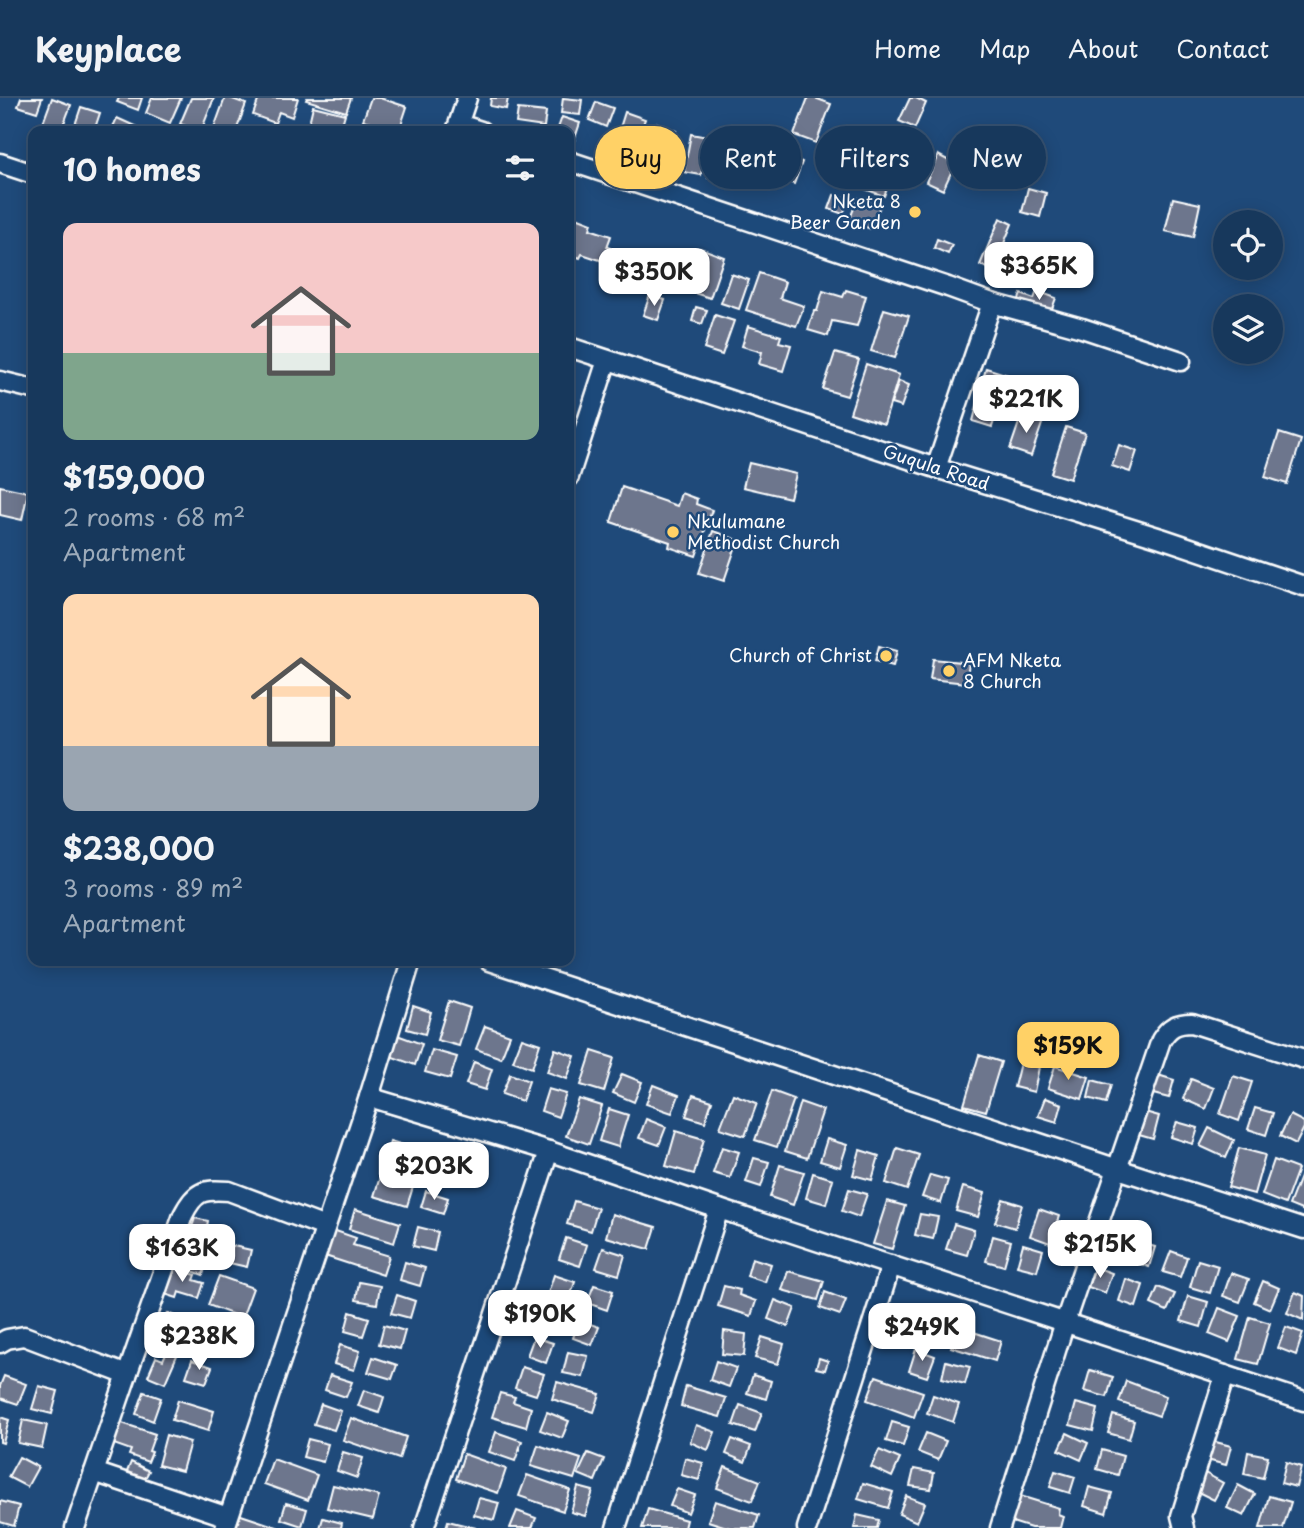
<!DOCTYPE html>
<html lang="en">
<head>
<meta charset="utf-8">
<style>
	body { margin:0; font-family:"Playpen Sans",sans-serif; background:#203f62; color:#f1f3f6; height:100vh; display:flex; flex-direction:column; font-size:26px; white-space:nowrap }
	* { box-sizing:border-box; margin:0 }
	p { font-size:23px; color:#9eacbb }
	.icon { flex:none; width:38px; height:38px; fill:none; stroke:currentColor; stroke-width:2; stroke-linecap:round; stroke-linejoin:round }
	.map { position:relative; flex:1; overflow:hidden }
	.sheet { position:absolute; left:28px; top:28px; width:546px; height:840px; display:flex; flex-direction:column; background:#17385c; border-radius:14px; box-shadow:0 4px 18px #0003,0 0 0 2px #365272 }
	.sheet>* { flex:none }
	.banner { position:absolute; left:595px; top:28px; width:604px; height:63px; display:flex; gap:14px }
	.fabs { position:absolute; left:1213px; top:112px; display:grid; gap:14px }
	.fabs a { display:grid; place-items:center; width:70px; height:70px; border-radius:50%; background:#17385c; box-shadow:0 4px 18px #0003,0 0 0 2px #365272; font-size:35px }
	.price { position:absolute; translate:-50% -60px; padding:0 16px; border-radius:14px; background:#fff; color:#222; font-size:23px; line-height:46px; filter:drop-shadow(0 2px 4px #0008) }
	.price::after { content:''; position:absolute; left:50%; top:42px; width:21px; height:16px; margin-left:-10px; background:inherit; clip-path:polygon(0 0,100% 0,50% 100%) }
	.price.active { background:#ffd166; color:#111 }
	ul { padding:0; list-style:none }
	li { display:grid; align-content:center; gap:14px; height:371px; padding:0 35px }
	li span { display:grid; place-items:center; height:217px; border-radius:14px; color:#555 }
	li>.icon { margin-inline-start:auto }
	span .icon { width:126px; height:126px; fill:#fffc; stroke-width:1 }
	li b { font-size:30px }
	h2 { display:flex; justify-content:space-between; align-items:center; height:84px; padding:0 35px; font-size:30px }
	.tag { padding:0 24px; border-radius:32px; background:#17385c; box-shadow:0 4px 18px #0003,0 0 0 2px #365272; font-size:24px; line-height:63px }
	.tag.active { background:#ffd166; color:#111 }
	header { display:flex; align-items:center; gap:42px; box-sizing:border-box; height:98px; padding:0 35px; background:#17385c; border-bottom:2px solid #365272 }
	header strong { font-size:33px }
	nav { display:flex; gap:38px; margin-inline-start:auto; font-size:24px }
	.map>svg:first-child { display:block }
	.building { fill:#6d768d; stroke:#fff; stroke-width:2 }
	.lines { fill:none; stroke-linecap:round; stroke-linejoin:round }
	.minor-casing { stroke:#fff; stroke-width:23 }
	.minor { stroke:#1f4a7a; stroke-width:18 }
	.poi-dot { fill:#ffd166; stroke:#1f4a7a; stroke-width:2.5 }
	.labels { text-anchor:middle; stroke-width:5; stroke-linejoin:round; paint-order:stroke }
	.poi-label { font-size:18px; fill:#fff; stroke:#1f4a7a; text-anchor:end }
	.street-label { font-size:18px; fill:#fff; stroke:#1f4a7a }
</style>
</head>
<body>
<header>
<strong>Keyplace</strong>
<nav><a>Home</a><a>Map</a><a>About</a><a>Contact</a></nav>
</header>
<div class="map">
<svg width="1304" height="1430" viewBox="0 0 1304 1430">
	<rect width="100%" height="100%" fill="#1f4a7a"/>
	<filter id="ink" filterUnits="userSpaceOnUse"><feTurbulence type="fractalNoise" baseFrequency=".0143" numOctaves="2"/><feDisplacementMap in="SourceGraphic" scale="14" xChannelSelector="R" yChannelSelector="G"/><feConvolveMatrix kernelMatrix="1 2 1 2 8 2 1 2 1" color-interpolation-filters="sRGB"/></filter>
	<g filter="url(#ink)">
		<!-- building -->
		<g class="building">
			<polygon points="21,0 42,0 37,14 18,8"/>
			<polygon points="52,0 71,7 61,33 40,33"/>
			<polygon points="119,0 142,0 138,12 117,4"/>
			<polygon points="152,0 181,0 170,25 146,15"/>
			<polygon points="191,0 214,0 201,33 180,26"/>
			<polygon points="225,0 230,0 246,6 236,33 213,33"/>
			<polygon points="259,0 298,0 292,19 279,14 275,25 253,17"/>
			<polygon points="307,0 351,0 346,14 306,2"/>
			<polygon points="371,0 380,0 407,9 399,33 363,22"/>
			<polygon points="491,0 508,0 506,11 490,8"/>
			<polygon points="563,0 582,2 580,17 561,15"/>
			<polygon points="808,0 815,0 831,6 816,45 794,37"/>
			<polygon points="910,0 916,0 926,5 915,30 899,23"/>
			<polygon points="596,4 613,10 606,29 589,22"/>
			<polygon points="313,8 345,16 340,33 309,25"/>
			<polygon points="81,9 100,15 94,33 73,33"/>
			<polygon points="518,11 546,14 544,29 516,25"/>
			<polygon points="625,14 645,21 637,42 618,36"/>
			<polygon points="562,19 580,25 573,46 569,44 569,33 557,33"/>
			<polygon points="117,20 137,29 135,33 111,33"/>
			<polygon points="657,25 676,33 668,50 649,42"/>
			<polygon points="995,28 1018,36 1011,58 987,49"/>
			<polygon points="691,36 708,39 701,77 684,74"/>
			<polygon points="715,49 735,53 728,84 708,80"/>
			<polygon points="938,57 955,66 943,92 926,84"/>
			<polygon points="790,59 802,64 794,86 781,81"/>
			<polygon points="865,72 890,82 884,98 859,89"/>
			<polygon points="1028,90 1046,95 1040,119 1022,114"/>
			<polygon points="834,97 849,101 843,116 829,111"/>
			<polygon points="858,100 880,108 871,131 849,123"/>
			<polygon points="1173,100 1200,106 1193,139 1165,133"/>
			<polygon points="571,117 592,125 590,131 611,138 607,149 610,150 606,164 582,156 580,160 569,156 569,123"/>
			<polygon points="1000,120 1012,126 993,172 980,167"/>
			<polygon points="937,141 952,147 948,156 934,150"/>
			<polygon points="700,150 724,159 710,200 685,192"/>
			<polygon points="626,153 645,159 639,176 620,170"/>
			<polygon points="759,175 785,184 780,200 804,208 796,228 746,212"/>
			<polygon points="731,176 749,182 739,211 721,205"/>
			<polygon points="846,192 866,198 857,228 832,223 828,238 808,232 814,213 817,213 823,193 843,199"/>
			<polygon points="1037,193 1056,200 1050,216 1018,204 1021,196 1034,201"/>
			<polygon points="650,197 665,202 658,222 643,217"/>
			<polygon points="696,209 707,212 702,226 692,223"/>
			<polygon points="884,211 909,218 895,260 871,253"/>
			<polygon points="715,217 734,223 722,257 704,251"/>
			<polygon points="748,228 781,238 779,244 791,247 783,273 759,266 762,254 742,248"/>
			<polygon points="835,255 859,262 847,298 823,291"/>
			<polygon points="866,266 899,277 884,326 850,315"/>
			<polygon points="986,270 1008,277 1003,293 982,286"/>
			<polygon points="899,283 909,287 901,309 891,306"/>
			<polygon points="978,304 998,311 992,329 973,323"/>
			<polygon points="1022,316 1043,323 1031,358 1010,351"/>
			<polygon points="1066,329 1085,335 1070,381 1051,375"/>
			<polygon points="1279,335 1301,342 1287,386 1265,379"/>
			<polygon points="1119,347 1137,353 1130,374 1112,368"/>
			<polygon points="749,365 796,376 790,400 743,389"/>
			<polygon points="0,388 28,394 22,422 0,417"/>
			<polygon points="622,389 677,408 681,395 697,401 696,406 712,412 696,458 669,449 670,444 611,424"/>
			<polygon points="713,433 738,442 724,483 699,475"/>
			<polygon points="879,548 897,553 893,568 875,563"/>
			<polygon points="933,561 969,565 966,585 930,581"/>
			<polygon points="449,903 470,910 459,948 437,942"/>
			<polygon points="413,908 431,914 425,936 407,931"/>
			<polygon points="485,928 510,937 501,960 476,951"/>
			<polygon points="1065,936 1087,943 1082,960 1060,954"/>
			<polygon points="397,937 422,946 415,967 390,958"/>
			<polygon points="522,940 540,946 532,970 513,963"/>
			<polygon points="555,951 575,958 567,981 547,974"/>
			<polygon points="432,952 457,959 450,981 425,974"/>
			<polygon points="592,953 614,960 604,994 581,987"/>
			<polygon points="979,957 1001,964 986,1013 964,1007"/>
			<polygon points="474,964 492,971 485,992 466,986"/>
			<polygon points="1020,965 1039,969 1034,994 1014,989"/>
			<polygon points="1055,968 1089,979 1082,1001 1048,990"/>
			<polygon points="510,976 529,983 522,1003 502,996"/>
			<polygon points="622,976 642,984 634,1004 613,995"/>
			<polygon points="1158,977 1174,982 1169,1000 1153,996"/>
			<polygon points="1233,978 1252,984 1239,1023 1220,1016"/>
			<polygon points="1191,981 1214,990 1206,1011 1183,1001"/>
			<polygon points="1092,982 1111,987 1106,1005 1088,1000"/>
			<polygon points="653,987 679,997 672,1015 646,1006"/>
			<polygon points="548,991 566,996 558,1019 541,1013"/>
			<polygon points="772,993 794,1001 777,1049 755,1042"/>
			<polygon points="733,996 757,1005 745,1038 720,1030"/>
			<polygon points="693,997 712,1003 705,1024 686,1018"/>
			<polygon points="1045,1000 1062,1006 1057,1024 1038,1018"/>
			<polygon points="579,1001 602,1008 589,1046 566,1038"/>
			<polygon points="800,1004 823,1012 807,1060 785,1053"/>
			<polygon points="1255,1010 1273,1015 1266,1037 1248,1031"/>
			<polygon points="609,1011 628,1017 618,1049 599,1043"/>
			<polygon points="1145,1014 1159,1018 1153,1041 1139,1037"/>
			<polygon points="1290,1017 1304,1024 1304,1030 1296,1046 1280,1038"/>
			<polygon points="646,1021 666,1029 659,1047 639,1040"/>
			<polygon points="1177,1024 1198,1030 1193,1046 1171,1039"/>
			<polygon points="1209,1030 1234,1042 1226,1060 1200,1048"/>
			<polygon points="676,1033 704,1041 694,1076 666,1068"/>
			<polygon points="827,1041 847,1047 840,1069 820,1063"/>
			<polygon points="390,1043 423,1053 417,1072 384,1062"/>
			<polygon points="722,1049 739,1054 730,1080 713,1075"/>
			<polygon points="897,1050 919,1057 907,1092 886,1085"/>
			<polygon points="1239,1050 1265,1057 1254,1096 1228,1089"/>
			<polygon points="860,1052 879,1058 872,1082 853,1077"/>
			<polygon points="441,1057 462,1063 456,1081 436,1075"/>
			<polygon points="754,1060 769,1064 761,1089 746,1084"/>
			<polygon points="1274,1062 1298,1071 1285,1106 1262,1097"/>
			<polygon points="780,1067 804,1074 793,1107 770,1099"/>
			<polygon points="1304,1069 1304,1113 1289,1107"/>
			<polygon points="813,1075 833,1081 826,1106 806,1100"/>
			<polygon points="930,1077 948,1082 941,1105 922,1099"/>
			<polygon points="380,1079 413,1089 407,1108 374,1098"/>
			<polygon points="963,1089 985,1095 978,1119 956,1113"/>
			<polygon points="849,1091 867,1096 859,1119 842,1113"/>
			<polygon points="426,1093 448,1100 443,1116 421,1109"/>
			<polygon points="1003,1101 1022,1107 1015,1130 995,1124"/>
			<polygon points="574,1103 598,1110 591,1133 567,1126"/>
			<polygon points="887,1103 905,1108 892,1151 873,1146"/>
			<polygon points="355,1111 400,1125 394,1145 349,1131"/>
			<polygon points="1039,1111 1059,1118 1050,1145 1030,1138"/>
			<polygon points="612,1116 656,1129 649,1151 606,1139"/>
			<polygon points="920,1116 938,1119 933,1141 915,1137"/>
			<polygon points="195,1120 208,1123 206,1133 192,1129"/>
			<polygon points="954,1126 974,1132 967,1157 946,1151"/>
			<polygon points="418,1129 438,1134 434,1153 413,1148"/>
			<polygon points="1107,1131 1122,1137 1112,1163 1096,1157"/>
			<polygon points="185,1132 222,1143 216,1164 178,1152"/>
			<polygon points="333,1132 356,1140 353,1147 389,1158 383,1177 325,1158"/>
			<polygon points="993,1138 1011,1143 1004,1168 986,1163"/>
			<polygon points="566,1140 587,1147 580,1168 559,1161"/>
			<polygon points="1135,1143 1155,1149 1149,1169 1129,1162"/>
			<polygon points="1023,1146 1043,1152 1037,1173 1017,1168"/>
			<polygon points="229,1147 251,1152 247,1169 225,1164"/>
			<polygon points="603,1150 625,1157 619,1177 596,1170"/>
			<polygon points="1171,1153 1187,1159 1180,1179 1163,1174"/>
			<polygon points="752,1160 771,1166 765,1184 747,1178"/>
			<polygon points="1198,1162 1218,1168 1210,1195 1190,1189"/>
			<polygon points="183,1163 205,1170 203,1177 181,1169"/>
			<polygon points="405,1164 425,1170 420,1188 400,1182"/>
			<polygon points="170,1169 196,1177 194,1182 204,1185 199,1200 179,1194 177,1200 162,1195"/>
			<polygon points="1095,1169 1112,1175 1105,1195 1088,1189"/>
			<polygon points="788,1173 824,1183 818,1202 782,1192"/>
			<polygon points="1231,1175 1249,1181 1240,1204 1223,1198"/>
			<polygon points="554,1177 575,1184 569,1202 548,1195"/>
			<polygon points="219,1178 253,1190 242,1220 208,1207"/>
			<polygon points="1126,1181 1143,1187 1136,1209 1119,1203"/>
			<polygon points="1263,1183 1279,1190 1270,1211 1254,1204"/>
			<polygon points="359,1184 380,1188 377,1206 356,1202"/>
			<polygon points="594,1187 613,1193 607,1212 587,1205"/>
			<polygon points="724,1188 740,1192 739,1197 756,1203 751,1218 718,1208"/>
			<polygon points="1158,1189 1175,1196 1167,1213 1151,1206"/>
			<polygon points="825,1194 846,1202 840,1217 820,1210"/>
			<polygon points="1295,1194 1304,1198 1303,1222 1287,1215"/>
			<polygon points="397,1197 415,1203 410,1220 391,1215"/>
			<polygon points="1188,1198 1208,1204 1201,1229 1181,1223"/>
			<polygon points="775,1202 795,1210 788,1229 768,1221"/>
			<polygon points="1219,1210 1240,1218 1229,1244 1209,1236"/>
			<polygon points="541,1212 561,1216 557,1234 537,1229"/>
			<polygon points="350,1214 369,1220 363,1238 345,1233"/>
			<polygon points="168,1215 188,1224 181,1239 161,1230"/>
			<polygon points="925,1216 946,1224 939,1242 918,1234"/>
			<polygon points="205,1219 226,1228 216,1250 195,1242"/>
			<polygon points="1250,1219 1270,1225 1258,1266 1238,1261"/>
			<polygon points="579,1222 599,1229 592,1247 573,1240"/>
			<polygon points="384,1227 405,1233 400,1251 379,1246"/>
			<polygon points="958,1229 1001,1243 995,1263 951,1249"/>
			<polygon points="1286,1229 1303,1235 1296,1257 1278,1250"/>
			<polygon points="724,1233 746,1236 744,1258 722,1256"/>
			<polygon points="227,1238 238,1243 234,1253 223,1249"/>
			<polygon points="534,1239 553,1245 546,1265 527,1258"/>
			<polygon points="762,1239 784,1246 778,1266 755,1260"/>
			<polygon points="340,1247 360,1253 354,1272 334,1266"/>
			<polygon points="168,1251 178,1255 165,1285 148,1278 156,1259 163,1262"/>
			<polygon points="916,1251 935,1258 927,1279 909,1273"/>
			<polygon points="568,1254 588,1258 583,1279 563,1275"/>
			<polygon points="373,1259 397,1267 392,1281 368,1274"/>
			<polygon points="819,1260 828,1263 825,1272 816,1270"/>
			<polygon points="192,1262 212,1269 206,1285 186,1279"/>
			<polygon points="716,1263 736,1270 729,1289 710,1282"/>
			<polygon points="946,1263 970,1269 965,1286 942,1280"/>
			<polygon points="522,1269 544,1276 536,1297 515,1290"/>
			<polygon points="1090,1272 1113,1279 1107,1299 1084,1293"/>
			<polygon points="330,1277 352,1284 346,1299 325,1292"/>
			<polygon points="753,1277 771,1283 766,1301 747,1295"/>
			<polygon points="4,1278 26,1286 18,1306 0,1300 0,1288"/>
			<polygon points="876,1278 923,1294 914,1319 867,1302"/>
			<polygon points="1126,1283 1166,1298 1159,1318 1119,1304"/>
			<polygon points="557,1284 600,1296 594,1314 552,1301"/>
			<polygon points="39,1288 58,1293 52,1316 32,1311"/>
			<polygon points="686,1288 726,1300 720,1319 681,1308"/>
			<polygon points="364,1292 384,1299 379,1315 358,1308"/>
			<polygon points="144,1294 161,1300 153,1323 136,1316"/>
			<polygon points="500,1295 515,1299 513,1304 531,1310 526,1329 492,1319"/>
			<polygon points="933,1297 959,1306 953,1324 927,1315"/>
			<polygon points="178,1302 214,1313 208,1333 172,1322"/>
			<polygon points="1076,1305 1098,1311 1093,1333 1070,1327"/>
			<polygon points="321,1306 341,1313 334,1332 314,1326"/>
			<polygon points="740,1307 762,1315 755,1334 733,1327"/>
			<polygon points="547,1314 569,1323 562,1340 540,1332"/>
			<polygon points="1113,1317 1134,1323 1129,1341 1108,1335"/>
			<polygon points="0,1319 9,1322 3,1345 0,1344"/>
			<polygon points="351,1320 406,1339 399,1361 343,1342"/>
			<polygon points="23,1322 47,1327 42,1350 18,1345"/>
			<polygon points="116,1323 155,1336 149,1353 152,1354 148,1364 129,1357 131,1352 108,1344"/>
			<polygon points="892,1324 909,1329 903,1348 886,1343"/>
			<polygon points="696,1327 715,1334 708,1352 690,1344"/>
			<polygon points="496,1334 522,1343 515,1363 489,1354"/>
			<polygon points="926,1335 946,1343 938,1362 918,1354"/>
			<polygon points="1067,1335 1088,1345 1081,1362 1059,1352"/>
			<polygon points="166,1337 190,1344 182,1373 158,1367"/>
			<polygon points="308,1341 328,1346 323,1364 303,1359"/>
			<polygon points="732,1341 751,1348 745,1364 726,1356"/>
			<polygon points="1212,1343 1231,1348 1226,1367 1207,1362"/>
			<polygon points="538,1347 581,1361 574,1381 531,1368"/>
			<polygon points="879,1352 900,1361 892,1379 871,1369"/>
			<polygon points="1102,1352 1123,1358 1118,1377 1097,1371"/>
			<polygon points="343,1354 363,1360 357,1380 337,1373"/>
			<polygon points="1248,1354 1268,1358 1263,1380 1244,1376"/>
			<polygon points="588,1355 604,1361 595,1383 578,1376"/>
			<polygon points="464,1356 506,1371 498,1395 456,1381"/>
			<polygon points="19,1359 38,1369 27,1389 8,1379"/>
			<polygon points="685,1360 703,1365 699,1382 681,1377"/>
			<polygon points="273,1361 317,1377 308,1402 264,1386"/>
			<polygon points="131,1364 149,1373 143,1384 126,1376"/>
			<polygon points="1286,1364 1301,1369 1296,1389 1281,1385"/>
			<polygon points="725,1369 760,1383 752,1403 717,1390"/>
			<polygon points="914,1371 934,1375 931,1391 910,1388"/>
			<polygon points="1055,1373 1075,1379 1070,1395 1050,1389"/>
			<polygon points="1205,1375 1223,1385 1214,1402 1196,1393"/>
			<polygon points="527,1377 570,1392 563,1413 519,1398"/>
			<polygon points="863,1385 893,1394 888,1410 858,1401"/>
			<polygon points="333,1387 379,1398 373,1421 327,1410"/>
			<polygon points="1238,1387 1255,1396 1244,1418 1227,1410"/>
			<polygon points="578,1389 593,1393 585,1418 571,1414"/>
			<polygon points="1089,1389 1112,1395 1106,1415 1084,1408"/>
			<polygon points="677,1391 695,1397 688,1415 670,1408"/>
			<polygon points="1017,1397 1059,1410 1058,1416 1063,1418 1060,1430 1031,1430 1009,1423"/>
			<polygon points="906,1398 925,1405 917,1424 899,1416"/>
			<polygon points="1269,1398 1291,1404 1283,1430 1260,1430"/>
			<polygon points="479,1400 499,1405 494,1422 474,1417"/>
			<polygon points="0,1403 19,1408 14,1428 0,1424"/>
			<polygon points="715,1403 759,1417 755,1430 730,1430 708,1423"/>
			<polygon points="286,1405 307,1411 302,1428 281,1421"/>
			<polygon points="648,1411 686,1422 684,1430 642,1430"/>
			<polygon points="517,1413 536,1420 532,1430 510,1430"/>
			<polygon points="238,1416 277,1429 276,1430 233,1430"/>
			<polygon points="857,1417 879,1422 877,1430 854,1430"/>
			<polygon points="323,1420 342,1425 341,1430 320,1430"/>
			<polygon points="448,1423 476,1430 446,1430"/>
		</g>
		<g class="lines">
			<defs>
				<g id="minor">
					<polyline points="459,26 481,33"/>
					<polyline points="456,33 467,0"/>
					<polyline points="569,63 948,189 992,205 936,370"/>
					<polyline points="0,65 33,76"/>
					<polyline points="992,205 1082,230 1181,263"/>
					<polyline points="569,249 936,370 1161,440 1304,488"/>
					<polyline points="0,283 33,291"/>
					<polyline points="569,379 607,262"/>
					<polyline points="489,863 1118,1071 1304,1131"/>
					<polyline points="369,999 549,1053 719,1111 1304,1303"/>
					<polyline points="0,1245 7,1241 24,1238 127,1277"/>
					<polyline points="94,1374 228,1419"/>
					<path d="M75,1430l52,-153 56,-160c12,-24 20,-26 46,-24l96,36"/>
					<polyline points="225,1430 369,999 411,863"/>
					<polyline points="424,1430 549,1053"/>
					<polyline points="616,1430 719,1111"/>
					<polyline points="807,1430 891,1167"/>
					<path d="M1000,1430l65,-206 96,-282c8,-13 15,-17 31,-17l112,36"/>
					<polyline points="1184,1430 1181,1418 1225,1277"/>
				</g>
			</defs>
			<!-- minor casing -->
			<use href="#minor" class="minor-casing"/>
			<!-- minor -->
			<use href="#minor" class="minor"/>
		</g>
	</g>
	<!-- markers -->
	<g class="poi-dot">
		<circle cx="915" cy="114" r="7"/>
		<circle cx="673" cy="434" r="7"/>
		<circle cx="886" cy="558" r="7"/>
		<circle cx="949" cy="573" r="7"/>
	</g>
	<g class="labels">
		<!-- poi labels -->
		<g class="poi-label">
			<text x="901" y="110">Nketa 8<tspan x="901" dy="21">Beer Garden</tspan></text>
			<text x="687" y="430" text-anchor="start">Nkulumane<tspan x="687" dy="21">Methodist Church</tspan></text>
			<text x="872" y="564">Church of Christ</text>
			<text x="963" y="569" text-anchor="start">AFM Nketa<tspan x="963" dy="21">8 Church</tspan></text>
		</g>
		<!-- street labels -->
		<g class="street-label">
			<text transform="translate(936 370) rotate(18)" y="6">Guqula Road</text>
		</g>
	</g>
</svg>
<div class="fabs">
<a><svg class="icon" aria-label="locate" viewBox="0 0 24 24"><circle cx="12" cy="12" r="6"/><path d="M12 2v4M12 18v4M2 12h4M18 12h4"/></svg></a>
<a><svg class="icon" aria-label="layers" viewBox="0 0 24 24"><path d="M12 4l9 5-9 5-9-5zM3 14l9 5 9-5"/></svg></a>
</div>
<b class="price" style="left:1039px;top:204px">$365K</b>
<b class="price" style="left:654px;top:210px">$350K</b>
<b class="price" style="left:1026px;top:337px">$221K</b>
<b class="price active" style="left:1068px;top:984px">$159K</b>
<b class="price" style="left:434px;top:1104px">$203K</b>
<b class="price" style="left:1100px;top:1182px">$215K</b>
<b class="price" style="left:182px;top:1186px">$163K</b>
<b class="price" style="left:540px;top:1252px">$190K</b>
<b class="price" style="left:922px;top:1265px">$249K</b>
<b class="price" style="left:199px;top:1274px">$238K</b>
<div class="banner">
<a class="tag active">Buy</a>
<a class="tag">Rent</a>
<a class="tag">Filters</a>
<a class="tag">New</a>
</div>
<section class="sheet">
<h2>10 homes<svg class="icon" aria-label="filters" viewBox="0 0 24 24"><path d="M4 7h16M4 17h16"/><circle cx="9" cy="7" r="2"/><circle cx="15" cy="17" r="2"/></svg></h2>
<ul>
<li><span style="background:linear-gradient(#f6c9c9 60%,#7fa58c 0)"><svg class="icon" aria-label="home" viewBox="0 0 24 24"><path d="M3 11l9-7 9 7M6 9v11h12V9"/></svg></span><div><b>$159,000</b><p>2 rooms · 68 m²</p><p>Apartment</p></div></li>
<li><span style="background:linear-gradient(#ffd9b3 70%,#9aa5b1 0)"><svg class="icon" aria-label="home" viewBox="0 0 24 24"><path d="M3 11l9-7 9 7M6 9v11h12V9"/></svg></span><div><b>$238,000</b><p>3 rooms · 89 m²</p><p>Apartment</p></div></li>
</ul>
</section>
</div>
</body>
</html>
